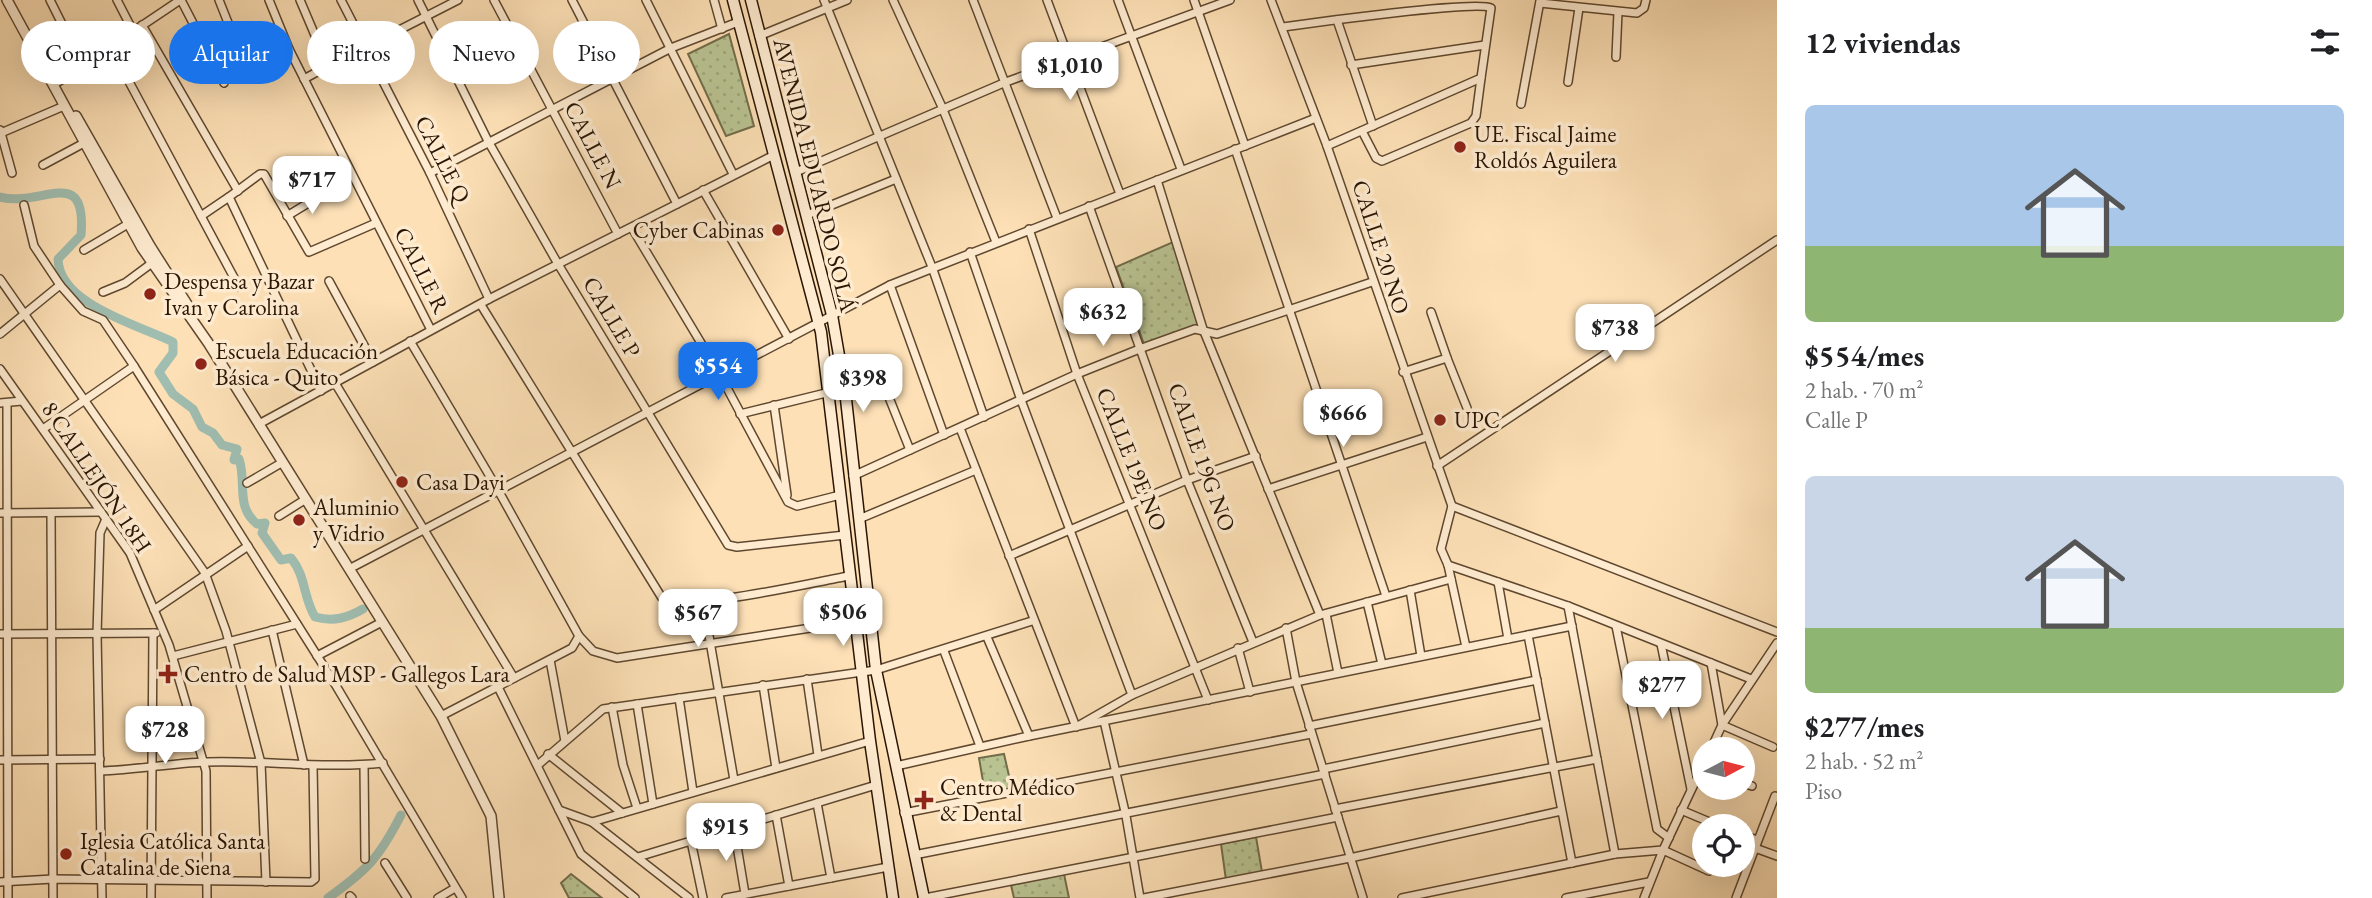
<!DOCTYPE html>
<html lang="es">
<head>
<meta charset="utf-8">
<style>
	body { margin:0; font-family:"EB Garamond",serif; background:#f6f6f6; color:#202124; height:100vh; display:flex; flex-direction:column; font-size:26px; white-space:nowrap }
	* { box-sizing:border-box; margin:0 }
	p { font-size:23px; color:#757577 }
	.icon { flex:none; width:38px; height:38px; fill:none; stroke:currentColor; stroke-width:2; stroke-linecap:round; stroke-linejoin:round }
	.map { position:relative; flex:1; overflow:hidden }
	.drawer { display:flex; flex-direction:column; background:#fff; width:595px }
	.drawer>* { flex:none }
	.guide { position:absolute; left:21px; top:21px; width:665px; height:63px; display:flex; gap:14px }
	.needle { width:46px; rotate:83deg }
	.controls { position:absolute; left:1692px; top:737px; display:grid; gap:14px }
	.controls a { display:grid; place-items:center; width:63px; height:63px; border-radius:50%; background:#fff; box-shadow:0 7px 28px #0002; font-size:35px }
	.price { position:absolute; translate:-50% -60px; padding:0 16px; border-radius:14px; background:#fff; color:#222; font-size:23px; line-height:46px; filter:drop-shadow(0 2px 4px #0008) }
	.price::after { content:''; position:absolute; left:50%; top:42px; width:21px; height:16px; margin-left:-10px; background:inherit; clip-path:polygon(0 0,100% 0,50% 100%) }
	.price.selected { background:#1a73e8; color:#fff }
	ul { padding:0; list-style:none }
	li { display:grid; align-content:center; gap:14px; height:371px; padding:0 28px }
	li span { display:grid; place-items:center; height:217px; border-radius:10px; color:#555 }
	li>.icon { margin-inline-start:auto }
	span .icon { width:126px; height:126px; fill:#fffc; stroke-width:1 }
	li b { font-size:30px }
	h2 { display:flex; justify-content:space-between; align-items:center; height:84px; padding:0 28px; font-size:30px }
	.pill { padding:0 24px; border-radius:32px; background:#fff; box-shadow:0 7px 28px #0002; font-size:24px; line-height:63px }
	.pill.selected { background:#1a73e8; color:#fff }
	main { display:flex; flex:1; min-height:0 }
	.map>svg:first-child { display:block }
	.park { fill:url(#park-dots); stroke:#726c4a; stroke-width:2 }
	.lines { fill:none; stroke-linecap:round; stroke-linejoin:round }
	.canal { stroke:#9fbdb0; stroke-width:9 }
	.minor-casing { stroke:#5f482f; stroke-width:10 }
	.tertiary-casing { stroke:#5f482f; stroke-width:12 }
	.secondary-casing { stroke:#2a1502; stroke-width:13 }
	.minor { stroke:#feebd0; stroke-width:7 }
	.tertiary { stroke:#feebd0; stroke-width:9 }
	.secondary { stroke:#feebd0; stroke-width:10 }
	.poi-dot { fill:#8f2418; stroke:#feebd0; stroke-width:2.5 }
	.labels { text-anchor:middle; stroke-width:7; stroke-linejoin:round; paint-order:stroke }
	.poi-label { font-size:23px; fill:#2a1502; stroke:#feebd0; text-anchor:start }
	.street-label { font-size:23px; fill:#2a1502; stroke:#feebd0 }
</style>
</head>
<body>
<main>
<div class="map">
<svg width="1777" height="898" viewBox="0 0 1777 898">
	<defs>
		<pattern id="park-dots" width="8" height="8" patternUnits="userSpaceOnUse" patternTransform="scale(1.75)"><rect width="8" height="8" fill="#b9c392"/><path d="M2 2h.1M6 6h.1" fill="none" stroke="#9fa77c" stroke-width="1.8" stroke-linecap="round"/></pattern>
	</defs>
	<rect width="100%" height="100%" fill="#fde0b6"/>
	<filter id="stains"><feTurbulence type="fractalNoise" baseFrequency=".00286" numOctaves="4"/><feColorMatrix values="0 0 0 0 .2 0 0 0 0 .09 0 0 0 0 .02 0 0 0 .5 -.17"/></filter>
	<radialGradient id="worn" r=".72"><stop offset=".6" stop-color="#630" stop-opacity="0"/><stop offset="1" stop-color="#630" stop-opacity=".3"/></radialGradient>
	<!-- park -->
	<g class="park">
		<polygon points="729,34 754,126 726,136 688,54"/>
		<polygon points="1173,242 1199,325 1144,344 1116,267"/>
		<polygon points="1004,754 1012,789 985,793 979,758"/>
		<polygon points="1256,837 1262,872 1226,880 1221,844"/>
		<polygon points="571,874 602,898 569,898 561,883"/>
		<polygon points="1064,874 1069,898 1014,898 1011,885"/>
	</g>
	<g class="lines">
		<!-- canal -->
		<g class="canal">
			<path d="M0,197c41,11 87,-34 81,38l-23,24c1,45 80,66 115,83v11l-14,19 14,22 20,15 9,18 11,6 9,12 15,4 -3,11 5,-1c8,23 -4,47 18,65l8,-1 -3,10 19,27 10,-2c15,18 12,39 24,59 19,5 32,1 48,-8"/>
			<path d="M328,898c39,-28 51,-40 73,-83"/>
		</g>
		<defs>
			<g id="minor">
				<polyline points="50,0 83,66"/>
				<polyline points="117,0 133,31"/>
				<polyline points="181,0 224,83"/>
				<polyline points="219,0 244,63 254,64 289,49"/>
				<polyline points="269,0 289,49 431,330"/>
				<polyline points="300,0 328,66 304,79"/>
				<polyline points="341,0 430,173 489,299"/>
				<polyline points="418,0 488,141 558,264 728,545 737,547 845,535"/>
				<polyline points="494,0 618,234"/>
				<polyline points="572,0 677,204"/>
				<polyline points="646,0 733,174"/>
				<polyline points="714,0 722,29"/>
				<polyline points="824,0 932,267 984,417"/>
				<polyline points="893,0 942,107 996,242"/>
				<polyline points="973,0 1057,218"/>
				<polyline points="1047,0 1120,194"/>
				<polyline points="1118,0 1181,169"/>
				<polyline points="1194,0 1245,146"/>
				<polyline points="1271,0 1327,146 1452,506"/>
				<polyline points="1540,3 1637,13 1644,8 1646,0"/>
				<polyline points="1337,20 1373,126"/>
				<polyline points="142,25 238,191"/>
				<path d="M1283,27c28,-4 195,-27 208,-19l-10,70 -154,68"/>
				<polyline points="759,36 847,0"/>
				<polyline points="111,48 239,287"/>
				<polyline points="364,48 458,0"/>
				<polyline points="1616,57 1618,12"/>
				<polyline points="1351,65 1485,45"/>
				<polyline points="58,82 180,0"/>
				<polyline points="1568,82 1579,8"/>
				<polyline points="1521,104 1540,1"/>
				<polyline points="0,130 1,133 64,106"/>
				<polyline points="1362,131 1376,158 1382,161 1471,123 1476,116 1481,78"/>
				<polyline points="1,133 12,173"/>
				<polyline points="1235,149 1386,596"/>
				<polyline points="43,165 84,143"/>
				<polyline points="796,172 1006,82 1230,0"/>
				<polyline points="430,173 671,48 738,22"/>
				<polyline points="1157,180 1203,329 1320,615"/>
				<polyline points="703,190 789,339"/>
				<polyline points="24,205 34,246 60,285 83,311 103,320 134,366 335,684 462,898"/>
				<polyline points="1089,206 1187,480 1253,642"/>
				<polyline points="807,215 896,179"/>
				<polyline points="201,216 229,197"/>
				<polyline points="287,216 323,194"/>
				<polyline points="632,228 719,373 788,502 797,506 840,495"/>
				<polyline points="1029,229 1077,374 1208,700"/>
				<polyline points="84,250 128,224"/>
				<polyline points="0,279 205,573 226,631 261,763 266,882"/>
				<polyline points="329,281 373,362"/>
				<polyline points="890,285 944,435"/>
				<polyline points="103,292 125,283 152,263"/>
				<path d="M481,305l181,293c27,14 151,-16 187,-22"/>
				<polyline points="0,334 60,285"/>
				<polyline points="410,341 498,490 579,636 593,651 617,658 856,621"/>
				<polyline points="1447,358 1467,408"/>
				<polyline points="0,369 130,553 169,645 206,771 207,898"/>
				<polyline points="1403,372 1447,358 1431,312"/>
				<polyline points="335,383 514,678"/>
				<polyline points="845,390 882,380 910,450"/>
				<polyline points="321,391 229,197 260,174 264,174 309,252 376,223"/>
				<polyline points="0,403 22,401"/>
				<polyline points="7,403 8,898"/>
				<polyline points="774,405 787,495"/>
				<polyline points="740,414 830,392"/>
				<polyline points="259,424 489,299 774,155"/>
				<polyline points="960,428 1076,727 1132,695 1021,400 970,252"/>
				<polyline points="43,429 134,366"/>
				<polyline points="1437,466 1777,240"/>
				<polyline points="853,476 1077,374 1142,348 1195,329 1217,334 1372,282"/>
				<polyline points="247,483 283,462"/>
				<polyline points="1268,489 1427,437"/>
				<polyline points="1452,506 1777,632"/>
				<polyline points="1452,506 1441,549 1448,565 1466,647"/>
				<polyline points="0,513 101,512"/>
				<polyline points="51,513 53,898"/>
				<polyline points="279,516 306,499"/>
				<polyline points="859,519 976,470"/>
				<polyline points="1009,556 1187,480 1256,456"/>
				<polyline points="1448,565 1568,606 1751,679"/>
				<polyline points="349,569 890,285 1316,118"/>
				<polyline points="1498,582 1508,639"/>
				<polyline points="1410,590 1421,656"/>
				<polyline points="703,601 734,780"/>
				<polyline points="1367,602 1382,664"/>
				<polyline points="1568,606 1615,854"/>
				<polyline points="154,610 248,546"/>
				<polyline points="1326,614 1338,673"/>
				<polyline points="1616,626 1657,829 1669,838"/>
				<polyline points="1286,628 1296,682 1363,898"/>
				<polyline points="272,630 304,765"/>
				<polyline points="0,634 156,633"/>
				<polyline points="1528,635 1572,863"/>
				<polyline points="987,637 1029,736"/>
				<polyline points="1661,644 1691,789"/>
				<polyline points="1238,648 1250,692"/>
				<polyline points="944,651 980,746"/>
				<polyline points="173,656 297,624"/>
				<polyline points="317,656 382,622"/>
				<polyline points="550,660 565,741"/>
				<polyline points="1711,663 1722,725 1773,747"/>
				<polyline points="807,679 818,755"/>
				<polyline points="497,685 559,810 592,822 689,898"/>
				<polyline points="763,685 776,768"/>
				<polyline points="1132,695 1320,615 1451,579"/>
				<polyline points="679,698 693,792"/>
				<polyline points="637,704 653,804"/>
				<polyline points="612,707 623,765 637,808"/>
				<polyline points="441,716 572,648 579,636"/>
				<polyline points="1104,721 1126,816 1140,898"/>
				<polyline points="1309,726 1537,680"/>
				<polyline points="1711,749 1722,725 1777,643"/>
				<polyline points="548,754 622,813"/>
				<polyline points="0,760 100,759"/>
				<polyline points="539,764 603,709 876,670 1032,621"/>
				<polyline points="364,765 365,859"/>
				<polyline points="896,766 1029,736 1572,626"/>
				<polyline points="1323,769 1545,723"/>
				<path d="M100,771c36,-1 72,-8 106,-9 60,-2 118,7 177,1"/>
				<polyline points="1743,783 1752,786"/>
				<polyline points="817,803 831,878"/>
				<polyline points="1335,809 1597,759"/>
				<polyline points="559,810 581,854 635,898"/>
				<polyline points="1681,810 1719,826"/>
				<polyline points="904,813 1311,734"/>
				<polyline points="776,815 789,886"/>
				<polyline points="592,822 870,741"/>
				<polyline points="734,828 745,894"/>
				<polyline points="1743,835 1757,840"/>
				<polyline points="691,841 703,898"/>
				<polyline points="1755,848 1777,856"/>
				<polyline points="914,855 1325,774"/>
				<polyline points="638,857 876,785"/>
				<polyline points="385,863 407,898"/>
				<polyline points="0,882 53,879 311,882 315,879 313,766"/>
				<polyline points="350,896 352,898"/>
				<polyline points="102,898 97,634 100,533 106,519"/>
				<polyline points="151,898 153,633"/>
				<polyline points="438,898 455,888"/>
				<polyline points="726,898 888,867"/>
				<polyline points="925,898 1338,817"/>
				<polyline points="1144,898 1350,858 1561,811"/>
				<polyline points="1402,898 1615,854 1663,850 1704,763"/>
				<polyline points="1566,898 1649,882"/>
				<polyline points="1644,898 1663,850 1709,871"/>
				<polyline points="1736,898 1775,796"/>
			</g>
			<g id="tertiary">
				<polyline points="7,0 142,248 209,344 441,716 491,816 499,898"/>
				<polyline points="76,116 150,246 192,312"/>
			</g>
			<g id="secondary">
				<polyline points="733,0 821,332 870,741 893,898"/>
				<polyline points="751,0 832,315 845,390 876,670 924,898"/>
			</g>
		</defs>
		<!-- minor casing -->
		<use href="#minor" class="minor-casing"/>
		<!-- tertiary casing -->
		<use href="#tertiary" class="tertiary-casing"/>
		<!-- secondary casing -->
		<use href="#secondary" class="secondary-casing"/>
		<!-- minor -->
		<use href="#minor" class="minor"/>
		<!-- tertiary -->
		<use href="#tertiary" class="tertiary"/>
		<!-- secondary -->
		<use href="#secondary" class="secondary"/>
	</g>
	<!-- markers -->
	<g class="poi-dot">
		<circle cx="1460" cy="147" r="7"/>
		<circle cx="778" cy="230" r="7"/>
		<circle cx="150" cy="294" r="7"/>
		<circle cx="201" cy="364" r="7"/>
		<circle cx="1440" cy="420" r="7"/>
		<circle cx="402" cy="482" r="7"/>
		<circle cx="299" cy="520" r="7"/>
		<path d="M164.5 663.5h7v7h7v7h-7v7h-7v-7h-7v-7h7z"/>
		<path d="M920.5 789.5h7v7h7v7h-7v7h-7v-7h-7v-7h7z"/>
		<circle cx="66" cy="854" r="7"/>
	</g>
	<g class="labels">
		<!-- poi labels -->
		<g class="poi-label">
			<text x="1474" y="142">UE. Fiscal Jaime<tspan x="1474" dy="26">Roldós Aguilera</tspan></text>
			<text x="764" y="238" text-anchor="end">Cyber Cabinas</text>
			<text x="164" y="289">Despensa y Bazar<tspan x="164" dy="26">Ivan y Carolina</tspan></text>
			<text x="215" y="359">Escuela Educación<tspan x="215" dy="26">Básica - Quito</tspan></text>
			<text x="1454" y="428">UPC</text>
			<text x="416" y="490">Casa Dayi</text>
			<text x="313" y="515">Aluminio<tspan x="313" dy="26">y Vidrio</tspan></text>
			<text x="184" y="682">Centro de Salud MSP - Gallegos Lara</text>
			<text x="940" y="795">Centro Médico<tspan x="940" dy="26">&amp; Dental</tspan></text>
			<text x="80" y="849">Iglesia Católica Santa<tspan x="80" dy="26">Catalina de Siena</tspan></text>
		</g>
		<!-- street labels -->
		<g class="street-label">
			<text transform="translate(593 145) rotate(62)" y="8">CALLE N</text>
			<text transform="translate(443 159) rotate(63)" y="8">CALLE Q</text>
			<text transform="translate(815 175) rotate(76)" y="8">AVENIDA EDUARDO SOLÁ</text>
			<text transform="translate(1381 247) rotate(72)" y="8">CALLE 20 NO</text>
			<text transform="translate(422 270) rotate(63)" y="8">CALLE R</text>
			<text transform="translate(612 317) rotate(59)" y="8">CALLE P</text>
			<text transform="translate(1202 457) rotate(70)" y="8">CALLE 19G NO</text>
			<text transform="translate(1132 459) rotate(68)" y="8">CALLE 19E NO</text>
			<text transform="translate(97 477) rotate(56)" y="8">8 CALLEJÓN 18H</text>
		</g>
	</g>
	<rect width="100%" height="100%" filter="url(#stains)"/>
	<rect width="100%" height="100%" fill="url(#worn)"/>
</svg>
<div class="controls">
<a><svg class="needle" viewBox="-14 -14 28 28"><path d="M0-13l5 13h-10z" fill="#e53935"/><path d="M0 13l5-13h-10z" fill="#757577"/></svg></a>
<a><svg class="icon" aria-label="locate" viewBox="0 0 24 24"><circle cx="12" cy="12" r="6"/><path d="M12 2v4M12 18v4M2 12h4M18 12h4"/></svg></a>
</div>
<b class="price" style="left:1070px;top:102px">$1,010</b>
<b class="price" style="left:312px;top:216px">$717</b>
<b class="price" style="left:1103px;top:348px">$632</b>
<b class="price" style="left:1615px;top:364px">$738</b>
<b class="price selected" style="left:718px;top:402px">$554</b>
<b class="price" style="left:863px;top:414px">$398</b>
<b class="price" style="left:1343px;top:449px">$666</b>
<b class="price" style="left:843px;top:648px">$506</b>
<b class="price" style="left:698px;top:649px">$567</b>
<b class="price" style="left:1662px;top:721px">$277</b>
<b class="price" style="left:165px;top:766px">$728</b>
<b class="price" style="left:726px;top:863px">$915</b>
<div class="guide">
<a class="pill">Comprar</a>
<a class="pill selected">Alquilar</a>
<a class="pill">Filtros</a>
<a class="pill">Nuevo</a>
<a class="pill">Piso</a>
</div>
</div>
<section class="drawer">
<h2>12 viviendas<svg class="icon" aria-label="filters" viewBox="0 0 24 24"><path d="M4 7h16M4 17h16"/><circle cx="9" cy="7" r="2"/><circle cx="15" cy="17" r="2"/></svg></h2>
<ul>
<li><span style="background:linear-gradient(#a9c7e8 65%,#8fb573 0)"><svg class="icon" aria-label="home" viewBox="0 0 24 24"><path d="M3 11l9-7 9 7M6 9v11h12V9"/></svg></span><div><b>$554/mes</b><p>2 hab. · 70 m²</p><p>Calle P</p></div></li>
<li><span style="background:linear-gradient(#c9d6e8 70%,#8fb573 0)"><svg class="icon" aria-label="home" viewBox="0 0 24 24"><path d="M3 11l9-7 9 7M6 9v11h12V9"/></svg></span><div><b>$277/mes</b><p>2 hab. · 52 m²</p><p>Piso</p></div></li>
</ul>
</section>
</main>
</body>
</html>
